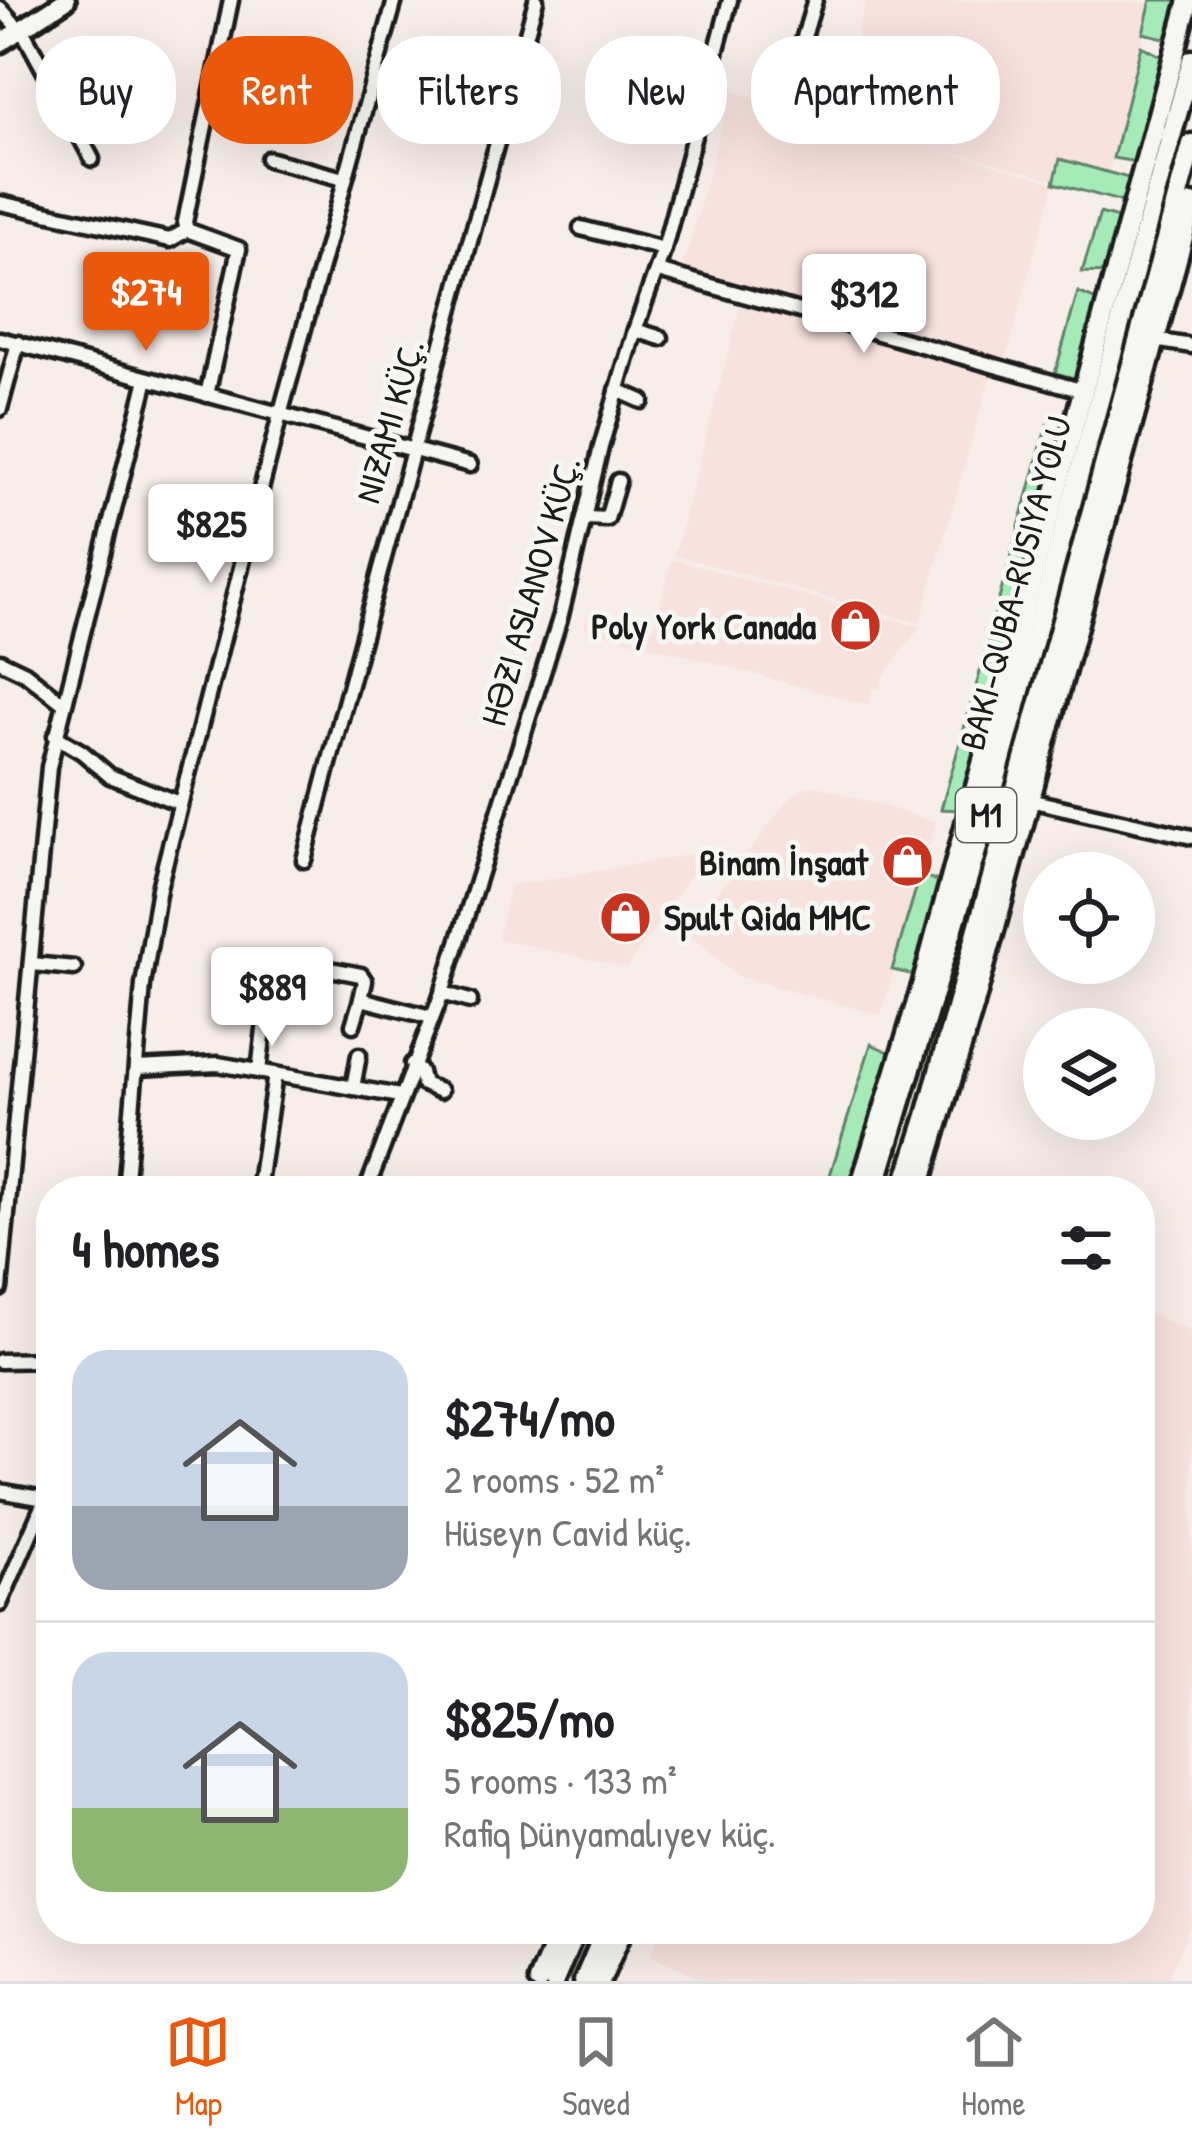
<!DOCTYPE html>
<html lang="en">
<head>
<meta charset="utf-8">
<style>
	body { margin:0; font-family:"Patrick Hand",sans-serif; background:#f6f6f6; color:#202124; height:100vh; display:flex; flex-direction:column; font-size:45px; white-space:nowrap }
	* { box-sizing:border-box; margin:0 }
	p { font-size:39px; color:#757577 }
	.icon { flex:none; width:66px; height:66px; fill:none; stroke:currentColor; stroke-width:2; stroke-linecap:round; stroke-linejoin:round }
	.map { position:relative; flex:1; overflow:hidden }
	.sheet { position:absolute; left:36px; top:1176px; width:1119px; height:768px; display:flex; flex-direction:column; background:#fff; border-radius:48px; box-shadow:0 12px 48px #0002 }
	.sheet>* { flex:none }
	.guide { position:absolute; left:36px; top:36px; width:1122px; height:108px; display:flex; gap:24px }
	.buttons { position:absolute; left:1023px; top:852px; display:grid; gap:24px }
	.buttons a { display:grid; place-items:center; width:132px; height:132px; border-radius:50%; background:#fff; box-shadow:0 12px 48px #0002; font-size:60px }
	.price { position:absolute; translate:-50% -102px; padding:0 27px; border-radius:12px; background:#fff; color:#222; font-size:39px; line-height:78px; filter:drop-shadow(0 3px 6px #0008) }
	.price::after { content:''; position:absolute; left:50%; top:72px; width:36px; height:27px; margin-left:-18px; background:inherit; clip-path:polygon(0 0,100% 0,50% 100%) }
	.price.on { background:#ea580c; color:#fff }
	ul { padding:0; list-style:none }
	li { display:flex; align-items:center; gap:36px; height:300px; padding:0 36px }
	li+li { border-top:3px solid #e0e0e0 }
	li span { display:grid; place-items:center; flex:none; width:336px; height:240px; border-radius:36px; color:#555 }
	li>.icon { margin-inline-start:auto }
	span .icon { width:144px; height:144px; fill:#fffc; stroke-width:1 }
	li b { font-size:51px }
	h2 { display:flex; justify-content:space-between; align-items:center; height:144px; padding:0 36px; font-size:51px }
	.tag { padding:0 42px; border-radius:48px; background:#fff; box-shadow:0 12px 48px #0002; font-size:42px; line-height:108px }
	.tag.on { background:#ea580c; color:#fff }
	.tabs { display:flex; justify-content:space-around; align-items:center; height:168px; border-top:3px solid #e0e0e0; background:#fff; font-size:33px; color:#757577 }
	.tabs a { display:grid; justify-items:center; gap:6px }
	.tabs .on { color:#ea580c }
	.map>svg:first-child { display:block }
	.built { fill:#f8e2de }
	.green { fill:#a5ebb7; stroke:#60846a; stroke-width:3 }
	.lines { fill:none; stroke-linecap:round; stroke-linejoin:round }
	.minor-casing { stroke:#1c1c1c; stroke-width:21 }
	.major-casing { stroke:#1c1c1c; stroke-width:26 }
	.highway-casing { stroke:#1c1c1c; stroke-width:27 }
	.minor { stroke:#f6f6f2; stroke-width:12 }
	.major { stroke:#f6f6f2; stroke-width:16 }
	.highway { stroke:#f6f6f2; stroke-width:18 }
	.labels { text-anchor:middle; stroke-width:10; stroke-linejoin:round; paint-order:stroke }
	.shield { fill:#f6f6f2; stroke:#5d5d5c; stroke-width:3 }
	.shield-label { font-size:33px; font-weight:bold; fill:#1c1c1c }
	.street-label { font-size:36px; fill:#1c1c1c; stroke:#f6f6f2 }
	.poi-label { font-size:36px; font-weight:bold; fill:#1c1c1c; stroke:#f6f6f2; text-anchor:end }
</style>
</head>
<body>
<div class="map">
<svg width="1192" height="1981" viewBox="0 0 1192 1981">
	<rect width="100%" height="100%" fill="#f7ede9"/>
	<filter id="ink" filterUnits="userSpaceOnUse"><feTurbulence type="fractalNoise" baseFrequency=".00833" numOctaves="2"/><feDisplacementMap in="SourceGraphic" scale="24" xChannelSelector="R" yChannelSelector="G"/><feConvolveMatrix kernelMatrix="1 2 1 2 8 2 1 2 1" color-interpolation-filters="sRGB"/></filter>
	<g filter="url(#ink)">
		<!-- built -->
		<g class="built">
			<polygon points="866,0 1151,2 1109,172 1061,159 1055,180 899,136 1054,183 1004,366 682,271 731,91 878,131 836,118"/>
			<polygon points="742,300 992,370 920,623 674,555"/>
			<polygon points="672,559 920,627 883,677 880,689 873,688 868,705 584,628 589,612 654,629"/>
			<polygon points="814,785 936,822 881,1015 739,977 687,933 785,804 803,788"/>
			<polygon points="706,852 627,968 498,939 509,886"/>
			<polygon points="1140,1310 1192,1331 1192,1922 1167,1981 708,1981 650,1956 661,1929 1140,1929"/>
		</g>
		<!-- green -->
		<g class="green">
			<polygon points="1151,0 1178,0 1168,39 1143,33"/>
			<polygon points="1141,46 1161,56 1136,162 1113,158"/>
			<polygon points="1060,159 1132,179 1126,203 1054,183"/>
			<polygon points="1100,213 1121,219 1108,273 1082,272"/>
			<polygon points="1078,292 1099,301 1078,379 1055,373"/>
			<polygon points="1047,425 1061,439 1012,619 994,617"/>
			<polygon points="992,630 1007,636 961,810 941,809"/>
			<polygon points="920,875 941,882 914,975 892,970"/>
			<polygon points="871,1044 893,1054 849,1191 825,1191"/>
		</g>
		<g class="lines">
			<defs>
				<g id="minor">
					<polyline points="0,8 26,37 92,159"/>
					<polyline points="615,91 699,118"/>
					<polyline points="785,101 815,0"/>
					<polyline points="268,159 344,179"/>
					<polyline points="0,203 170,240 187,230"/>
					<polyline points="581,228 664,249"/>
					<polyline points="658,271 1084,391"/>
					<polyline points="635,330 661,338"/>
					<polyline points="0,339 470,465"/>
					<polyline points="1154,340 1192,346"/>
					<polyline points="617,390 642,401"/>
					<polyline points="207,395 239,249 187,230 185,222 231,0"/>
					<polyline points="0,409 18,343"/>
					<polyline points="586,518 607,519 618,481"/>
					<polyline points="0,661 25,673 63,703"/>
					<polyline points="55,736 82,752 110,776 179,803"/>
					<polyline points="1029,800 1192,837"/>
					<path d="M304,860c74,-288 154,-573 232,-860"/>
					<polyline points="32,964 74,968"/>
					<polyline points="442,993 470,1001"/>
					<polyline points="353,1025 361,999"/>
					<polyline points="412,1064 420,1072 423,1084 440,1091"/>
					<polyline points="137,1068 218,1064 400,1096"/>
					<polyline points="259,1071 271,971 277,963 299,963 361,975 365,981 361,999 431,1017"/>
					<polyline points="353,1088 359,1055"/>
					<polyline points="125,1191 143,985 159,888 280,415 395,0"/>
					<polyline points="258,1191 275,1074"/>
					<polyline points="366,1191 442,993 561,615 601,447 635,330 664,249 730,0"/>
					<polyline points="0,1289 49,767 147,379"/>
					<polyline points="0,1361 51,1360"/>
					<polyline points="0,1491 45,1499"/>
					<polyline points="0,1604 51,1486"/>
				</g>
				<polyline id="major" points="0,43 66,0"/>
				<g id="highway">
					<polyline points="859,1191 922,986 1189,0"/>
					<polyline points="874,1191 979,841 1192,60"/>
					<polyline points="903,1191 926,1119 1192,144"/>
					<polyline points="918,1191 974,1004 1192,204"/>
					<polyline points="539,1981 561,1929"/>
					<polyline points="554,1981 576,1929"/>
					<polyline points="584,1981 606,1929"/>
					<polyline points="600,1981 623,1929"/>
				</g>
			</defs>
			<!-- minor casing -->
			<use href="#minor" class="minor-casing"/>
			<!-- major casing -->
			<use href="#major" class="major-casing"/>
			<!-- highway casing -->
			<use href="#highway" class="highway-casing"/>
			<!-- minor -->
			<use href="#minor" class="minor"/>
			<!-- major -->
			<use href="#major" class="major"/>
			<!-- highway -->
			<use href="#highway" class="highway"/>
		</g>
	</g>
	<!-- icons -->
	<defs>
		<symbol id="shop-disc" viewBox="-11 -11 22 22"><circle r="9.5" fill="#c8321e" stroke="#f6f6f2"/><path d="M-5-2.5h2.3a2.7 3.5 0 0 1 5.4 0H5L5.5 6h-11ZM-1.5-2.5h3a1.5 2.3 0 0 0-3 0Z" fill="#fff"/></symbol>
	</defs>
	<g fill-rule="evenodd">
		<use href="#shop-disc" x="826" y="596" width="59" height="59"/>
		<use href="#shop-disc" x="878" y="832" width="59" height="59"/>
		<use href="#shop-disc" x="596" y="888" width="59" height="59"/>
	</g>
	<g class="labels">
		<!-- shield labels -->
		<rect class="shield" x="956" y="788" width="60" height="54" rx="9"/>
		<g class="shield-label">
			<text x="986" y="827">M1</text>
		</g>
		<!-- street labels -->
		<g class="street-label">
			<text transform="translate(389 421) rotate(-74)" y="13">NIZAMI KÜÇ.</text>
			<text transform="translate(1015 583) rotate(-75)" y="13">BAKI-QUBA-RUSIYA YOLU</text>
			<text transform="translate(530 591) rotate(-74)" y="13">HƏZI ASLANOV KÜÇ.</text>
		</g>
		<!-- poi labels -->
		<g class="poi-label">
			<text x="816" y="639">Poly York Canada</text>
			<text x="868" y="875">Binam İnşaat</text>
			<text x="664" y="930" text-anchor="start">Spult Qida MMC</text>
		</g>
	</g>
</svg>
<div class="buttons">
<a><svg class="icon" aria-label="locate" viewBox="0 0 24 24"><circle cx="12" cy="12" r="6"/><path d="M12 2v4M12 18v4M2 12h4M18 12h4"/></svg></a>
<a><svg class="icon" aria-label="layers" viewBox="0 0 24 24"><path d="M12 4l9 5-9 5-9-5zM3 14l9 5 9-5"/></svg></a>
</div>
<b class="price on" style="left:146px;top:354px">$274</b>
<b class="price" style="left:864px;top:356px">$312</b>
<b class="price" style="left:211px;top:586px">$825</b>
<b class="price" style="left:272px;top:1049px">$889</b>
<div class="guide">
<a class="tag">Buy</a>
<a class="tag on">Rent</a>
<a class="tag">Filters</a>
<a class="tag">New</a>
<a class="tag">Apartment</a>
</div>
<section class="sheet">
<h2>4 homes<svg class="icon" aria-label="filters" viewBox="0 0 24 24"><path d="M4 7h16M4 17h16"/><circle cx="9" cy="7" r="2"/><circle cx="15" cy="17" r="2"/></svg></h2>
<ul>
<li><span style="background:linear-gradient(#c9d6e8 65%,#9aa5b1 0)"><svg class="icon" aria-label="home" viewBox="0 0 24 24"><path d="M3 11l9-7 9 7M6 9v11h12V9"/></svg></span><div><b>$274/mo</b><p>2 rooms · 52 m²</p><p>Hüseyn Cavid küç.</p></div></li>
<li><span style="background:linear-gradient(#c9d6e8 65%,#8fb573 0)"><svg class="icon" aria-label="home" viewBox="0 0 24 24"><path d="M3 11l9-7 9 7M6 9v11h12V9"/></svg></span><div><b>$825/mo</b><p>5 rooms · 133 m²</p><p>Rafiq Dünyamalıyev küç.</p></div></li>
</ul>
</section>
</div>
<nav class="tabs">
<a class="on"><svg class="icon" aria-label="map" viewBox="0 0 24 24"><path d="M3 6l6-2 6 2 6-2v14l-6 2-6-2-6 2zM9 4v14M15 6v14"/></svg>Map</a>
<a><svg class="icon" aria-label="saved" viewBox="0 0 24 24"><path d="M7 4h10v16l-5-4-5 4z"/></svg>Saved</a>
<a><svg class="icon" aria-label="home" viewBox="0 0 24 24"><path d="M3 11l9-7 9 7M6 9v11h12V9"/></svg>Home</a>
</nav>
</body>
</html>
